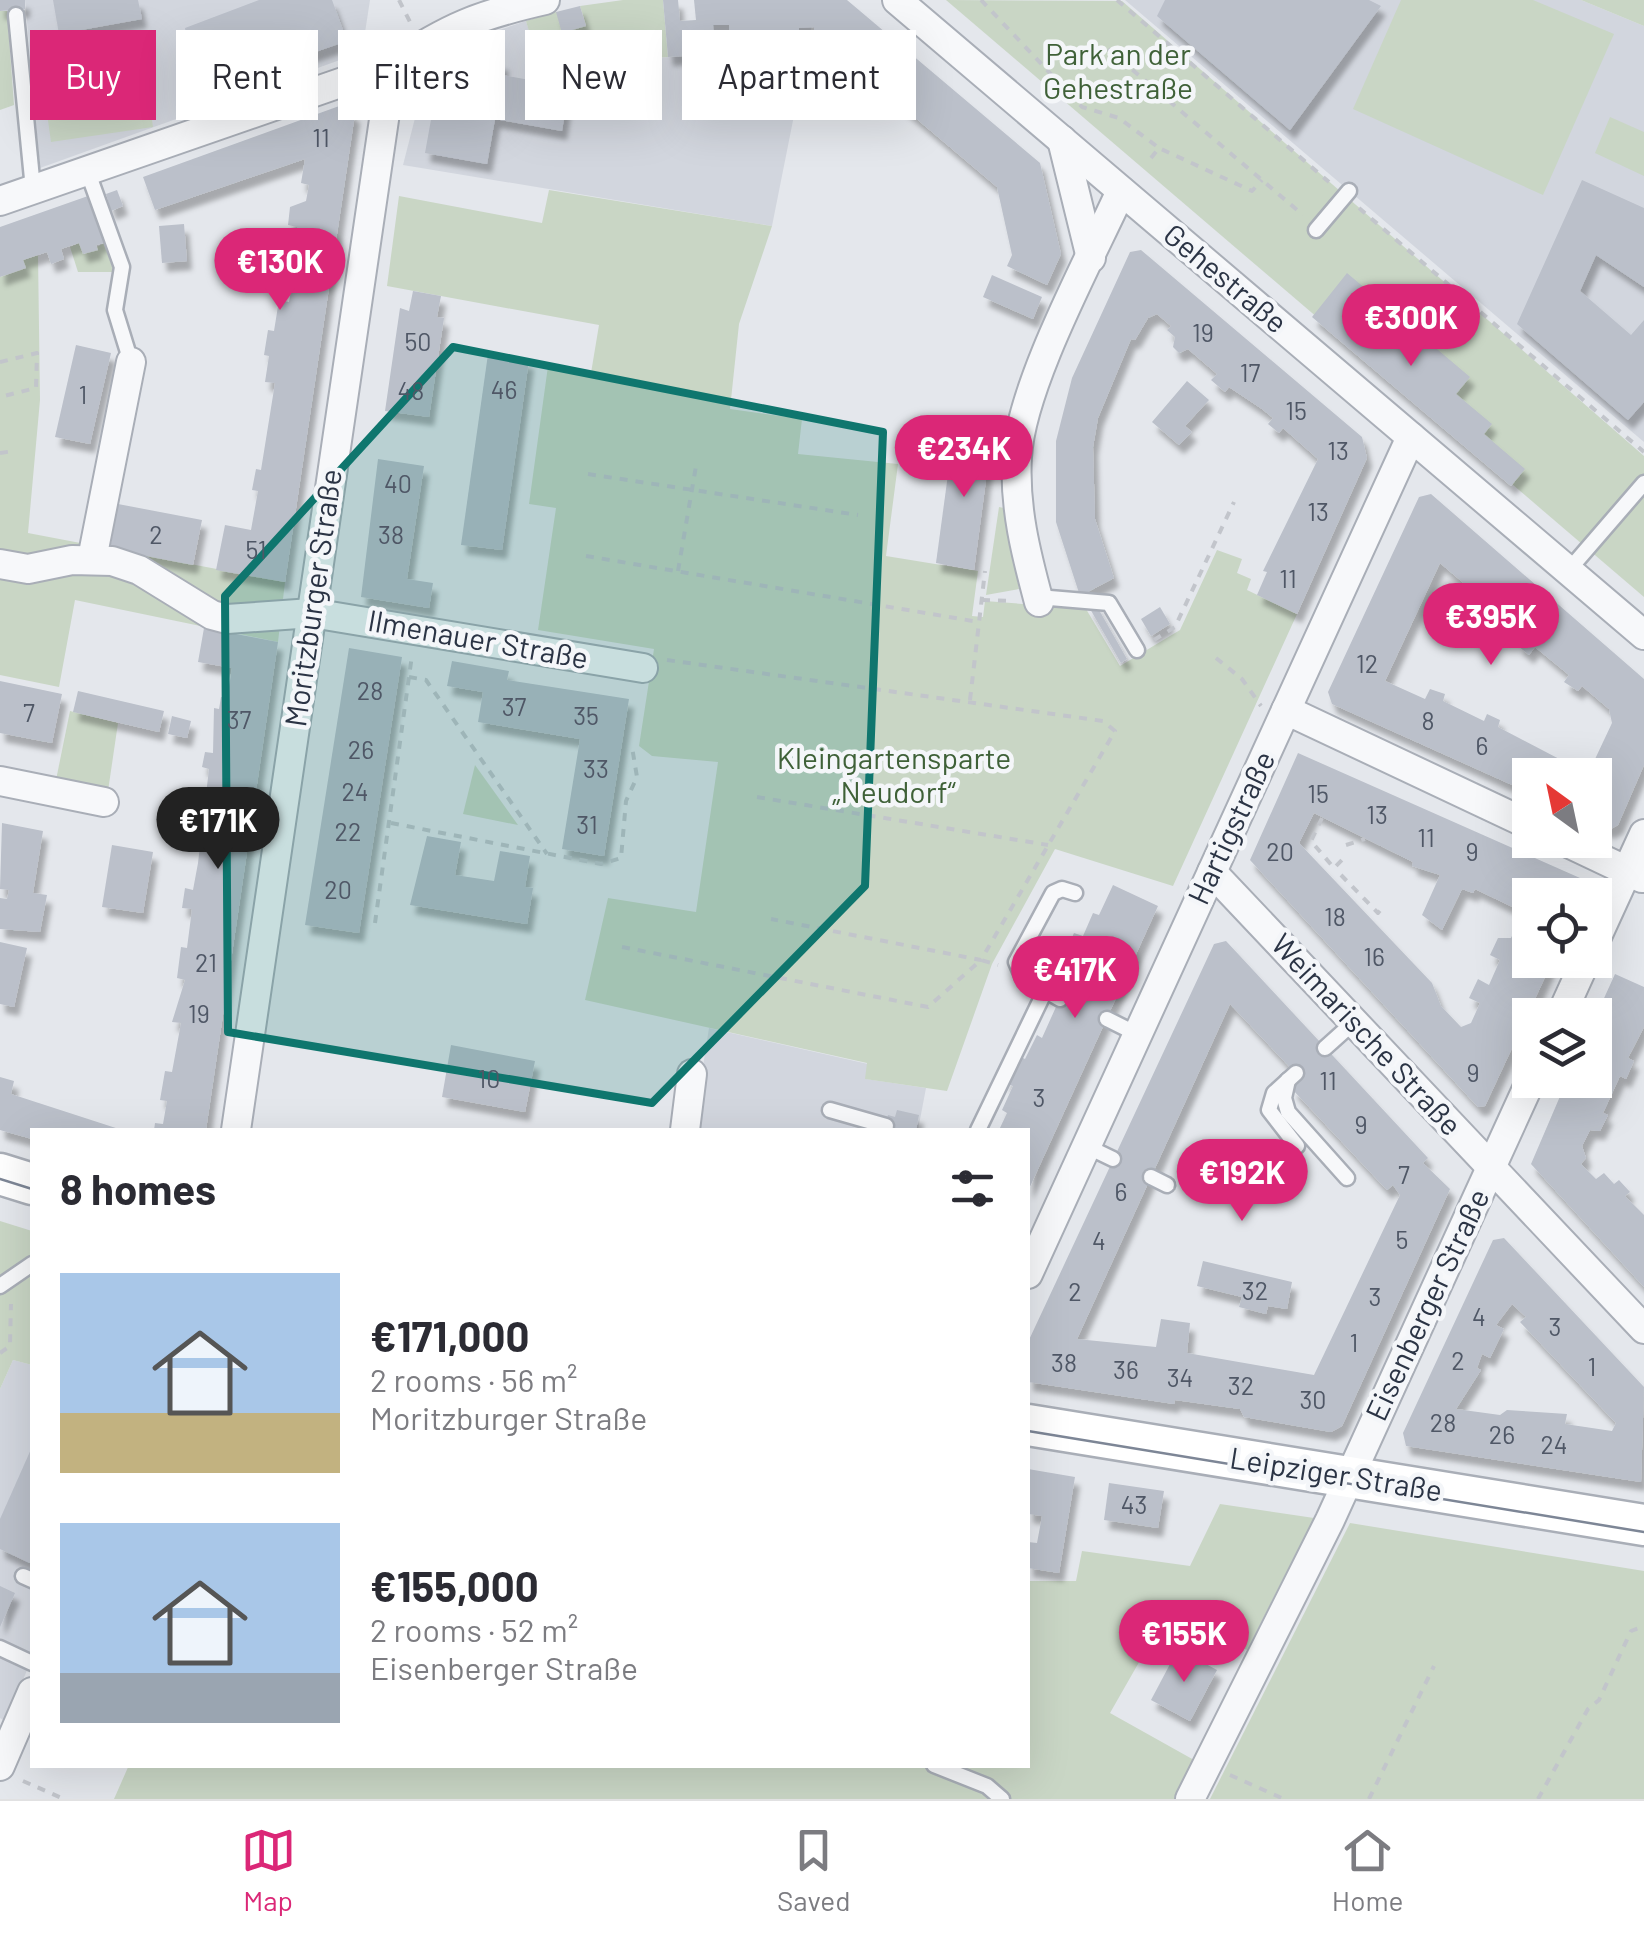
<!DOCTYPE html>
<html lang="en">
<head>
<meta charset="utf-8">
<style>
	body { margin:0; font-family:Barlow,sans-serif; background:#f2f2f3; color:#2b2b33; height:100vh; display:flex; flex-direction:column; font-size:38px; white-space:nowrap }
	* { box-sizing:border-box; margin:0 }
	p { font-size:32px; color:#7c7c81 }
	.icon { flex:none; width:55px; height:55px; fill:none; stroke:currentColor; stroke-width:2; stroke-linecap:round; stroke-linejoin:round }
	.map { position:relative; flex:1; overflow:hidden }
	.panel { position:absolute; left:30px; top:1128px; width:1000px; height:640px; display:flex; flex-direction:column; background:#fff; border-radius:0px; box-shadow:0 10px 40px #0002 }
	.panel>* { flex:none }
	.guide { position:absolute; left:30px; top:30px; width:1000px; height:90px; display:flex; gap:20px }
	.needle { width:65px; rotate:327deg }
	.buttons { position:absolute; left:1512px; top:758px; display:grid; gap:20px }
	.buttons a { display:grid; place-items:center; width:100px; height:100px; border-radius:0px; background:#fff; box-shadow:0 10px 40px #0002; font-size:50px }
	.price { position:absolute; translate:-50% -85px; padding:0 22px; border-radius:35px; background:#db2777; color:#fff; font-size:32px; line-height:65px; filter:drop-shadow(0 2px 5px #0008) }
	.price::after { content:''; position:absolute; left:50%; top:60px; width:30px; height:22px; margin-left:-15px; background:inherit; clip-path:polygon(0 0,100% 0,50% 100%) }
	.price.selected { background:#222; color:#fff }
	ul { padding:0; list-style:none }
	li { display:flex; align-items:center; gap:30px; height:250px; padding:0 30px }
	li span { display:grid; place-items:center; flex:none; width:280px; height:200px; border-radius:0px; color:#555 }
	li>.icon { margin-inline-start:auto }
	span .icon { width:120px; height:120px; fill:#fffc; stroke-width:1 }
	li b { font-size:42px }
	h2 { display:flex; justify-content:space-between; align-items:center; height:120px; padding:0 30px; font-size:42px }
	.chip { padding:0 35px; border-radius:0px; background:#fff; box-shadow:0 10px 40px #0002; font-size:35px; line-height:90px }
	.chip.selected { background:#db2777; color:#fff }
	.menu { display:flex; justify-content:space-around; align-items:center; height:140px; border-top:2px solid #e1e1e2; background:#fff; font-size:28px; color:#7c7c81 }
	.menu a { display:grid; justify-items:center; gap:5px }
	.menu .selected { color:#db2777 }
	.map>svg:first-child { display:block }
	.built { fill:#d2d6de }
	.green { fill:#c9d6c5 }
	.building { fill:#bbc0ca; fill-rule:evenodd; filter:url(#shadow) }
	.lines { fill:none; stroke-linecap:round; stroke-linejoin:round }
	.lane-casing { stroke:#a9aeb7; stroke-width:19 }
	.street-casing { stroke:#a9aeb7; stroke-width:32 }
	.secondary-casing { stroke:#a9aeb7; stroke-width:45 }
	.path { stroke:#c2c5cb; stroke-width:4; stroke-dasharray:8 8; stroke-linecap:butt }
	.lane { stroke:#f7f8fa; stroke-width:14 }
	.street { stroke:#f7f8fa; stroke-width:28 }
	.secondary { stroke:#fff; stroke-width:40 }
	.tram { stroke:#7d8696; stroke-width:2.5 }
	.marked { fill:#0f766e; fill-opacity:0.2; stroke:#0f766e; stroke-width:8; stroke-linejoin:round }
	.labels { text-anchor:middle; stroke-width:9; stroke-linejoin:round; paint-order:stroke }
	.number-label { font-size:25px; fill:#4f5766 }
	.park-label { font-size:30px; fill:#3f6138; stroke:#f4f6f9 }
	.street-label { font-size:30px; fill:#2b3445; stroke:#f4f6f9 }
</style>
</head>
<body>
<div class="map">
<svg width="1644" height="1799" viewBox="0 0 1644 1799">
	<defs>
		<filter id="shadow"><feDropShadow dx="5" dy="9" stdDeviation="2.5" flood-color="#0004"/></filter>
	</defs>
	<rect width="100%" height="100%" fill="#e4e7ec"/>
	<!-- built -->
	<g class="built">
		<polygon points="25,0 370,0 362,52 40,168"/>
		<polygon points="712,0 817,0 772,226 403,165 425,79 436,60 455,45 526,21 540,66 714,54"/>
		<polygon points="1125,0 1581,0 1644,26 1644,442"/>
		<polygon points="709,1028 868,1064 866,1079 926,1088 918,1130 693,1130"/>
		<polygon points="13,1360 32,1365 32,1659 5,1721 0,1718 0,1389"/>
	</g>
	<!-- green -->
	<g class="green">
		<polygon points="623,0 663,0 668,57 539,66 526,21 556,12 586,26 580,6"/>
		<polygon points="946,0 1122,1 1644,456 1644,597"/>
		<polygon points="1401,0 1533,0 1614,34 1543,195 1353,109"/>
		<polygon points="1581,0 1644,0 1644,26"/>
		<polygon points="0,11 7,11 14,105 0,110"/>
		<polygon points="143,55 153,127 51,142 41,70"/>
		<polygon points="1610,117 1644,132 1644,176 1595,153"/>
		<polygon points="549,190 772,226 739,324 730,409 802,419 798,454 898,464 886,556 978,571 972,616 983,617 985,601 1086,609 1120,666 1180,630 1217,550 1242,559 1237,573 1251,579 1247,590 1297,614 1173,886 1055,849 992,964 947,1091 865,1079 867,1063 585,1000 608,898 696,912 718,762 652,756 639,746 654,649 538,630 556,508 529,504 548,366 591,373 599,325 387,286 399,196 542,223"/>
		<polygon points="79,243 84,254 104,243 114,272 78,272 70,247"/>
		<polygon points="38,255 40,400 28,533 285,582 278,642 75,600 59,687 0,675 0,277 25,268 23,260"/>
		<polygon points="999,507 1004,508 1019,589 986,595"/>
		<polygon points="70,711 118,723 108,791 56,780"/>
		<polygon points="475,765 518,825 463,814"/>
		<polygon points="0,1221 32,1231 32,1365 13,1360 0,1389"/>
		<polygon points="1220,1504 1314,1518 1247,1650 1166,1615 1110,1713 1194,1760 1174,1799 114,1799 129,1765 1028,1765 1028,1581 1076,1581 1082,1551 1190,1566"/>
		<polygon points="1350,1523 1644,1571 1644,1799 1210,1799"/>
	</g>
	<!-- building -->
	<g class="building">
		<polygon points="0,0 25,0 25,9 0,11"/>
		<polygon points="53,0 138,0 142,19 59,34"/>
		<polygon points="259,0 332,0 347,41 221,85 213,63 192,70 185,28"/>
		<polygon points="663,0 678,0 680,21 696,20 694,0 847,0 1040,163 1061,254 1047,285 1007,266 1012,255 997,187 814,32 814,27 799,28 799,52 730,52 729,25 713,25 714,42 699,43 700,55 668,57"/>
		<polygon points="1165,0 1369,0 1381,6 1290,130 1157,16"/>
		<polygon points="580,6 586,26 562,33 556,12"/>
		<polygon points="458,54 504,62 502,75 569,87 562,131 495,119 487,164 425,153 441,64 455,67"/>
		<polygon points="342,105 355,114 285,582 216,570 225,525 251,530 258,491 252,490 256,469 261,470 275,383 265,382 269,356 264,355 268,330 274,331 279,300 289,302 292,286 284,285 287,265 295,266 299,245 297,227 288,225 290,207 306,201 309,185 301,183 305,159 155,210 143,177"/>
		<polygon points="1582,180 1644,208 1644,287 1596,255 1580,291 1631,335 1644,320 1644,402 1628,420 1517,324"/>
		<polygon points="117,190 123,206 111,211 106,194"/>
		<polygon points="88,196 104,243 96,245 98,250 83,254 79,243 61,249 64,259 51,264 47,252 23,260 26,268 0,277 0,227"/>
		<polygon points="184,224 187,261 162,263 159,226"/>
		<polygon points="1141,250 1362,437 1367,458 1297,614 1257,595 1267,572 1263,571 1318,459 1283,428 1279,433 1268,424 1273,418 1262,409 1229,387 1225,392 1211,380 1217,374 1188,349 1179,353 1173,347 1175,337 1167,330 1171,326 1157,314 1148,318 1135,340 1131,339 1098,418 1093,447 1095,519 1114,578 1080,596 1056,522 1056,441 1072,378 1130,252"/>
		<polygon points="1347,273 1470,377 1456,394 1492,424 1484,434 1525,469 1511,486 1312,317"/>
		<polygon points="992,275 1042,297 1033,319 983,297"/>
		<polygon points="413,291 441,296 437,317 444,318 429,417 385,411 400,308 409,311"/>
		<polygon points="76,345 111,353 90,444 55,437"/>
		<polygon points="488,354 529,360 502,550 461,545"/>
		<polygon points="1187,381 1209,400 1185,426 1192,432 1179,445 1152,422"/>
		<polygon points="954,430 992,435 974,570 936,563"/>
		<polygon points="378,459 424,466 407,579 433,583 429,608 361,597"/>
		<path d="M1431,494l213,185v86l-26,60 -9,5 -14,-7v-48h-65v18l-198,-89 -4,-12 91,-195zM1440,563l33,28 -5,6 54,42 -5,6 12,10 6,-8 34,28 -5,7 14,9 4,-5 27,23 3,14 -24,51 -90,-47 2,-7 -13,-6 -3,7 -41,-20 2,-7 -15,-5 -5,10 -40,-18z"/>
		<polygon points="118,504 202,520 193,565 110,549"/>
		<polygon points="1095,603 1127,659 1121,663 1089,607"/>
		<polygon points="1160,607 1170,624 1151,636 1141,619"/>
		<polygon points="204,628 278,642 206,1130 154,1130 155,1123 163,1124 167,1101 160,1100 165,1071 172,1072 181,1023 172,1022 185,980 177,978 181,947 187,948 192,909 182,908 185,888 193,890 198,863 209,769 202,767 205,752 213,753 214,708 219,709 221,697 227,698 232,668 198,662"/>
		<polygon points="349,648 402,657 359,933 305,925"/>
		<polygon points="452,661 509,671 507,680 629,699 604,856 562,849 580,739 478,722 483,692 447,686"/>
		<polygon points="0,681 62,694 52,743 0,733"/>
		<polygon points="78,691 164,711 159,732 73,712"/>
		<polygon points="172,716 191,721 187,738 168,734"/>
		<path d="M1298,753l282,125 4,17h-54v65h23l-68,146 -7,1 -228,-247zM1314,813l99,49 -1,4 28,9 -18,40 20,15 20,-41 11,4 2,-4 48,23 -12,26h-13l-8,17 10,5 -11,25 -11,-6 -9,19 11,5 -9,20 -10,4 -20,-21 -9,-23 -133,-140z"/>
		<polygon points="2,823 43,831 33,893 47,895 40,932 0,929 0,898 7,899 9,890 0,889"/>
		<polygon points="427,836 461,842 455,875 494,881 500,851 530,856 525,887 533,888 527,924 410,905"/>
		<polygon points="112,845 153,852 143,913 102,907"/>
		<polygon points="1113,885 1158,906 1028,1191 1028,1130 999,1130 1007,1113 1002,1110 1013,1086 1005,1083 1017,1055 1025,1059 1037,1035 1042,1038 1064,989 1057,987 1068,964 1062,960 1074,933 1083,936 1093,913 1099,915"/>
		<path d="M1226,941l202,217 -5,5 27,26 -108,237 -11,6 -87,-15 -4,-8 -65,-9 -1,4 -146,-22v-40l186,-398zM1230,1004l71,75 -9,10 95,101 6,-5 7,10 -86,180 -127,-22 3,-30 -29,-4 -5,28 -79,-8z"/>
		<polygon points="0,942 27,948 14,1007 0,1004"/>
		<polygon points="1615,974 1644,987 1644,1027 1628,1058 1634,1061 1626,1079 1620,1076 1603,1113 1608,1115 1600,1131 1590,1130 1582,1146 1586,1158 1581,1164 1596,1179 1604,1173 1614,1184 1619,1180 1630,1192 1625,1196 1644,1215 1644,1287 1531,1164 1567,1080 1595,1080 1595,1018"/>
		<polygon points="451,1045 535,1061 525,1112 442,1097"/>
		<polygon points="0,1077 14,1081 11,1094 122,1130 32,1130 32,1139 0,1130"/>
		<polygon points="897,1110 919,1115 916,1130 885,1130 888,1115 895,1117"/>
		<path d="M1504,1238l140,149 -3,95 -235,-36 -3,-13 90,-193zM1512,1304l14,13 -6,5 96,101 -4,8 -47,-7 2,-10 -60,-4 -7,5 -44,-6 25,-39 -4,-2 5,-14 8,4 14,-29 -8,-4z"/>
		<polygon points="1203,1261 1292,1282 1287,1309 1268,1306 1266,1314 1239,1307 1242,1297 1197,1286"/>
		<polygon points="32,1447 32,1564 0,1549 0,1519"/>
		<polygon points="1028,1469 1075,1477 1059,1573 1028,1568 1028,1542 1037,1543 1042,1516 1028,1514"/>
		<polygon points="1109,1483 1164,1491 1158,1528 1104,1520"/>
		<polygon points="0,1586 15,1593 0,1627"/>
		<polygon points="1178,1649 1217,1670 1190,1721 1151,1700"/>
	</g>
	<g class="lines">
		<defs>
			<g id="lane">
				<polyline points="16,15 33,189"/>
				<polyline points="87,170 122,267 115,310 131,362"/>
				<polyline points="1316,230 1349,191"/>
				<polyline points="1568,571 1644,483"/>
				<polyline points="1038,597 1109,603 1137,650"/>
				<polyline points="1060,999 1023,978 1016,962 1053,893 1062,889 1075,893"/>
				<polyline points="1107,1019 1137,1034"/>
				<polyline points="1325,1048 1354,1022"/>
				<polyline points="1296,1073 1274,1093 1269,1110 1297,1146"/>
				<polyline points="1288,1080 1284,1098 1288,1112 1347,1178"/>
				<polyline points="830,1110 886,1126"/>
				<polyline points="978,1130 1045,991"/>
				<polyline points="1086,1146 1113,1159"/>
				<polyline points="1151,1177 1167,1185"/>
				<polyline points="0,1286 32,1264"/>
				<polyline points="23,1576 32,1580"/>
				<polyline points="0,1648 32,1663"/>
				<polyline points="934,1765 987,1786 1002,1799"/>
			</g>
			<g id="street">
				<polyline points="897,0 1644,635"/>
				<polyline points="1062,140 1091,258"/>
				<path d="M0,201l392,-136c57,-38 87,-50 153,-65"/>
				<polyline points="92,559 131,362"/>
				<polyline points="0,564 28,569 72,560 112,561 139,570 212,615 227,619 312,613 643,668"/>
				<path d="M1039,602c-13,-48 -25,-95 -22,-145 4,-72 73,-198 104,-266"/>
				<polyline points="1286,710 1530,825"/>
				<polyline points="0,781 104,802"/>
				<polyline points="1562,840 1642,878"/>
				<polyline points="1212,872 1644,1329"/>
				<polyline points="1595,941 1644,834"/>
				<polyline points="1561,1015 1586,960"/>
				<polyline points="236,1130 392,65"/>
				<polyline points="685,1130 692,1074"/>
				<polyline points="1028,1274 1411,437"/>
				<polyline points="0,1766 32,1692"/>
				<polyline points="1190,1799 1330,1520 1531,1080"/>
			</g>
			<g id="secondary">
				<polyline points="0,1174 32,1184"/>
				<polyline points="1028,1425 1644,1525"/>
			</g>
		</defs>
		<!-- lane casing -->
		<use href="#lane" class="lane-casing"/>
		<!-- street casing -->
		<use href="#street" class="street-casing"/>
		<!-- secondary casing -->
		<use href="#secondary" class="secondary-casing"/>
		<!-- path -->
		<g class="path">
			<polyline points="399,0 410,22"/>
			<polyline points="981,0 1082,107 1119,118 1159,148"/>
			<polyline points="1117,0 1329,182"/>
			<polyline points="1108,49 1303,215"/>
			<polyline points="1151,158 1159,148 1252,191 1262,180"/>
			<polyline points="1359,208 1644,452"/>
			<polyline points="0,362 37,353 36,388 0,397"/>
			<polyline points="0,453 14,451"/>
			<polyline points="588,474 858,515"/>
			<polyline points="586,556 979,622"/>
			<polyline points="678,571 696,466"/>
			<polyline points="982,600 1012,601"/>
			<polyline points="1154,640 1175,627 1234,502"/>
			<polyline points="1216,658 1242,679 1261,706"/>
			<polyline points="667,660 1103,721 1115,731 981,960 771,919"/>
			<polyline points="409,677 426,680 547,854"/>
			<polyline points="970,700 985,571"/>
			<polyline points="757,797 1048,845"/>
			<polyline points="1322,818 1311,841 1334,868 1342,860"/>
			<polyline points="391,823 601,864 621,858 626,801 637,777 632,747"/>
			<polyline points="1346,845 1365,839"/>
			<polyline points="1341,875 1378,913 1385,905"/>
			<polyline points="375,923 412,655"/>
			<polyline points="622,947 928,1007 981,960 998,965"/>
			<polyline points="0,1353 10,1346 11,1304"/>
			<polyline points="1230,1775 1284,1799"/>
			<polyline points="23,1781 64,1799"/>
			<polyline points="1369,1799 1434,1666"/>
			<polyline points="1538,1799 1588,1709 1599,1700 1631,1631 1644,1626"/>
		</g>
		<!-- lane -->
		<use href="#lane" class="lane"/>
		<!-- street -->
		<use href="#street" class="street"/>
		<!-- secondary -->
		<use href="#secondary" class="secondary"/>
		<!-- tram -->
		<g class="tram">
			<polyline points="0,1179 32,1189"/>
			<polyline points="1028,1431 1644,1532"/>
		</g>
	</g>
	<!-- marked area -->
	<path class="marked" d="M453,347l430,85 -18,454 -213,217 -424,-71 -3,-436z"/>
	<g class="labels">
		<!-- number labels -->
		<g class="number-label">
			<text x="321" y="147">11</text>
			<text x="1203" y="342">19</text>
			<text x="418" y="351">50</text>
			<text x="1250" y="382">17</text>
			<text x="504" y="399">46</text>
			<text x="411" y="400">48</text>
			<text x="83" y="404">1</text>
			<text x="1296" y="420">15</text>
			<text x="1338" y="460">13</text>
			<text x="398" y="493">40</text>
			<text x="1318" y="521">13</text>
			<text x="156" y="544">2</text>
			<text x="391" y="544">38</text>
			<text x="256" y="559">51</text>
			<text x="1288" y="588">11</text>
			<text x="1367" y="673">12</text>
			<text x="370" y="700">28</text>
			<text x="514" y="716">37</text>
			<text x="29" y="722">7</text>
			<text x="586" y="725">35</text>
			<text x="239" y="729">37</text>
			<text x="1428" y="730">8</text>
			<text x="1482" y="755">6</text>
			<text x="361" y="759">26</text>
			<text x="596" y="778">33</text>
			<text x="355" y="801">24</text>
			<text x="1318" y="803">15</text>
			<text x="1377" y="824">13</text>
			<text x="587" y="834">31</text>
			<text x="348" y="841">22</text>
			<text x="1426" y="847">11</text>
			<text x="1280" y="861">20</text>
			<text x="1472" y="861">9</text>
			<text x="338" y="899">20</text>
			<text x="1335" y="926">18</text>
			<text x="1374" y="966">16</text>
			<text x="206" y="972">21</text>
			<text x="199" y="1023">19</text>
			<text x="1473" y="1082">9</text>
			<text x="489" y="1088">10</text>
			<text x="1328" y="1090">11</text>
			<text x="1039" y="1107">3</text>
			<text x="1361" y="1134">9</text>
			<text x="1404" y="1184">7</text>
			<text x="1121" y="1201">6</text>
			<text x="1402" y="1249">5</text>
			<text x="1099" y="1250">4</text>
			<text x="1255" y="1300">32</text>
			<text x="1075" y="1301">2</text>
			<text x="1375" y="1306">3</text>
			<text x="1479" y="1326">4</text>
			<text x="1555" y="1336">3</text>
			<text x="1354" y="1352">1</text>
			<text x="1458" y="1370">2</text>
			<text x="1064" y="1372">38</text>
			<text x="1592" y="1376">1</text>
			<text x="1126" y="1379">36</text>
			<text x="1180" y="1387">34</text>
			<text x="1241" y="1395">32</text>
			<text x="1313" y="1409">30</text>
			<text x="1443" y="1432">28</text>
			<text x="1502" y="1444">26</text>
			<text x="1554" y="1454">24</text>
			<text x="1134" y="1514">43</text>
		</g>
		<!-- park labels -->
		<g class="park-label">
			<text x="1118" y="65">Park an der<tspan x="1118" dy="34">Gehestraße</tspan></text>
			<text x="894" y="769">Kleingartensparte<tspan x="894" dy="34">„Neudorf“</tspan></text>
		</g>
		<!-- street labels -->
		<g class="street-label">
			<text transform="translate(1225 279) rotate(40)" y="10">Gehestraße</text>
			<text transform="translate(314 598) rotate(-82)" y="10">Moritzburger Straße</text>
			<text transform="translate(478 640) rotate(10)" y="10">Ilmenauer Straße</text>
			<text transform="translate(1232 828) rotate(-65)" y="10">Hartigstraße</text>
			<text transform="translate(1366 1035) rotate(47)" y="10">Weimarische Straße</text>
			<text transform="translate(1428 1305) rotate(-65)" y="10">Eisenberger Straße</text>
			<text transform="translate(1336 1475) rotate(9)" y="10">Leipziger Straße</text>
		</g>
	</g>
</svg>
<div class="buttons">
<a><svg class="needle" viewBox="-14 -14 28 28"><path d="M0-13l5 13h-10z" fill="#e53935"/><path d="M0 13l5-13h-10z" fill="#7c7c81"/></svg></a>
<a><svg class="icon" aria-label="locate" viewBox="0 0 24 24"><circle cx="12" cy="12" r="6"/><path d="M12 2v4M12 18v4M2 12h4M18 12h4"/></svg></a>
<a><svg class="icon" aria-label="layers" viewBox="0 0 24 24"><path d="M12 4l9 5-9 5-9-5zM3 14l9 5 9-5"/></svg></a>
</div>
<b class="price" style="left:280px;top:313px">€130K</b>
<b class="price" style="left:1411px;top:369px">€300K</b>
<b class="price" style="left:964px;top:500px">€234K</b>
<b class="price" style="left:1491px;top:668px">€395K</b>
<b class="price selected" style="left:218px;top:872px">€171K</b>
<b class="price" style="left:1075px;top:1021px">€417K</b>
<b class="price" style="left:1242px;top:1224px">€192K</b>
<b class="price" style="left:1184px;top:1685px">€155K</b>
<div class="guide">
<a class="chip selected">Buy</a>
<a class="chip">Rent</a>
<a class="chip">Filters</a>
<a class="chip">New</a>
<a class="chip">Apartment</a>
</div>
<section class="panel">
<h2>8 homes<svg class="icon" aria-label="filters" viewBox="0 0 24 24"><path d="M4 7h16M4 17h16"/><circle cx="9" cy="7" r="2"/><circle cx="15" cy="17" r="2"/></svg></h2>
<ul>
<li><span style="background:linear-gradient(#a9c7e8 70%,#c2b280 0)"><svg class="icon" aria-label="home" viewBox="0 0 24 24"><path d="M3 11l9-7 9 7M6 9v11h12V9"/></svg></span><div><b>€171,000</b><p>2 rooms · 56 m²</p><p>Moritzburger Straße</p></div></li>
<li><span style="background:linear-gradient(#a9c7e8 75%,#9aa5b1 0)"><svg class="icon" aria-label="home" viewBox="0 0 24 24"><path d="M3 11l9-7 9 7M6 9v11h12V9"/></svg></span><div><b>€155,000</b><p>2 rooms · 52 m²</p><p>Eisenberger Straße</p></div></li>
</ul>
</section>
</div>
<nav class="menu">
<a class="selected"><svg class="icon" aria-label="map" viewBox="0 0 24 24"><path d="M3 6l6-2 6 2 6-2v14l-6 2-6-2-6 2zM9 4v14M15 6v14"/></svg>Map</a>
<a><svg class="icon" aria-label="saved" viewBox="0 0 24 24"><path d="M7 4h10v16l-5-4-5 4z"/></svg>Saved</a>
<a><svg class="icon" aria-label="home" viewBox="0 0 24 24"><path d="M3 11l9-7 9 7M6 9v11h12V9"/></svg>Home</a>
</nav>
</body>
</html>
